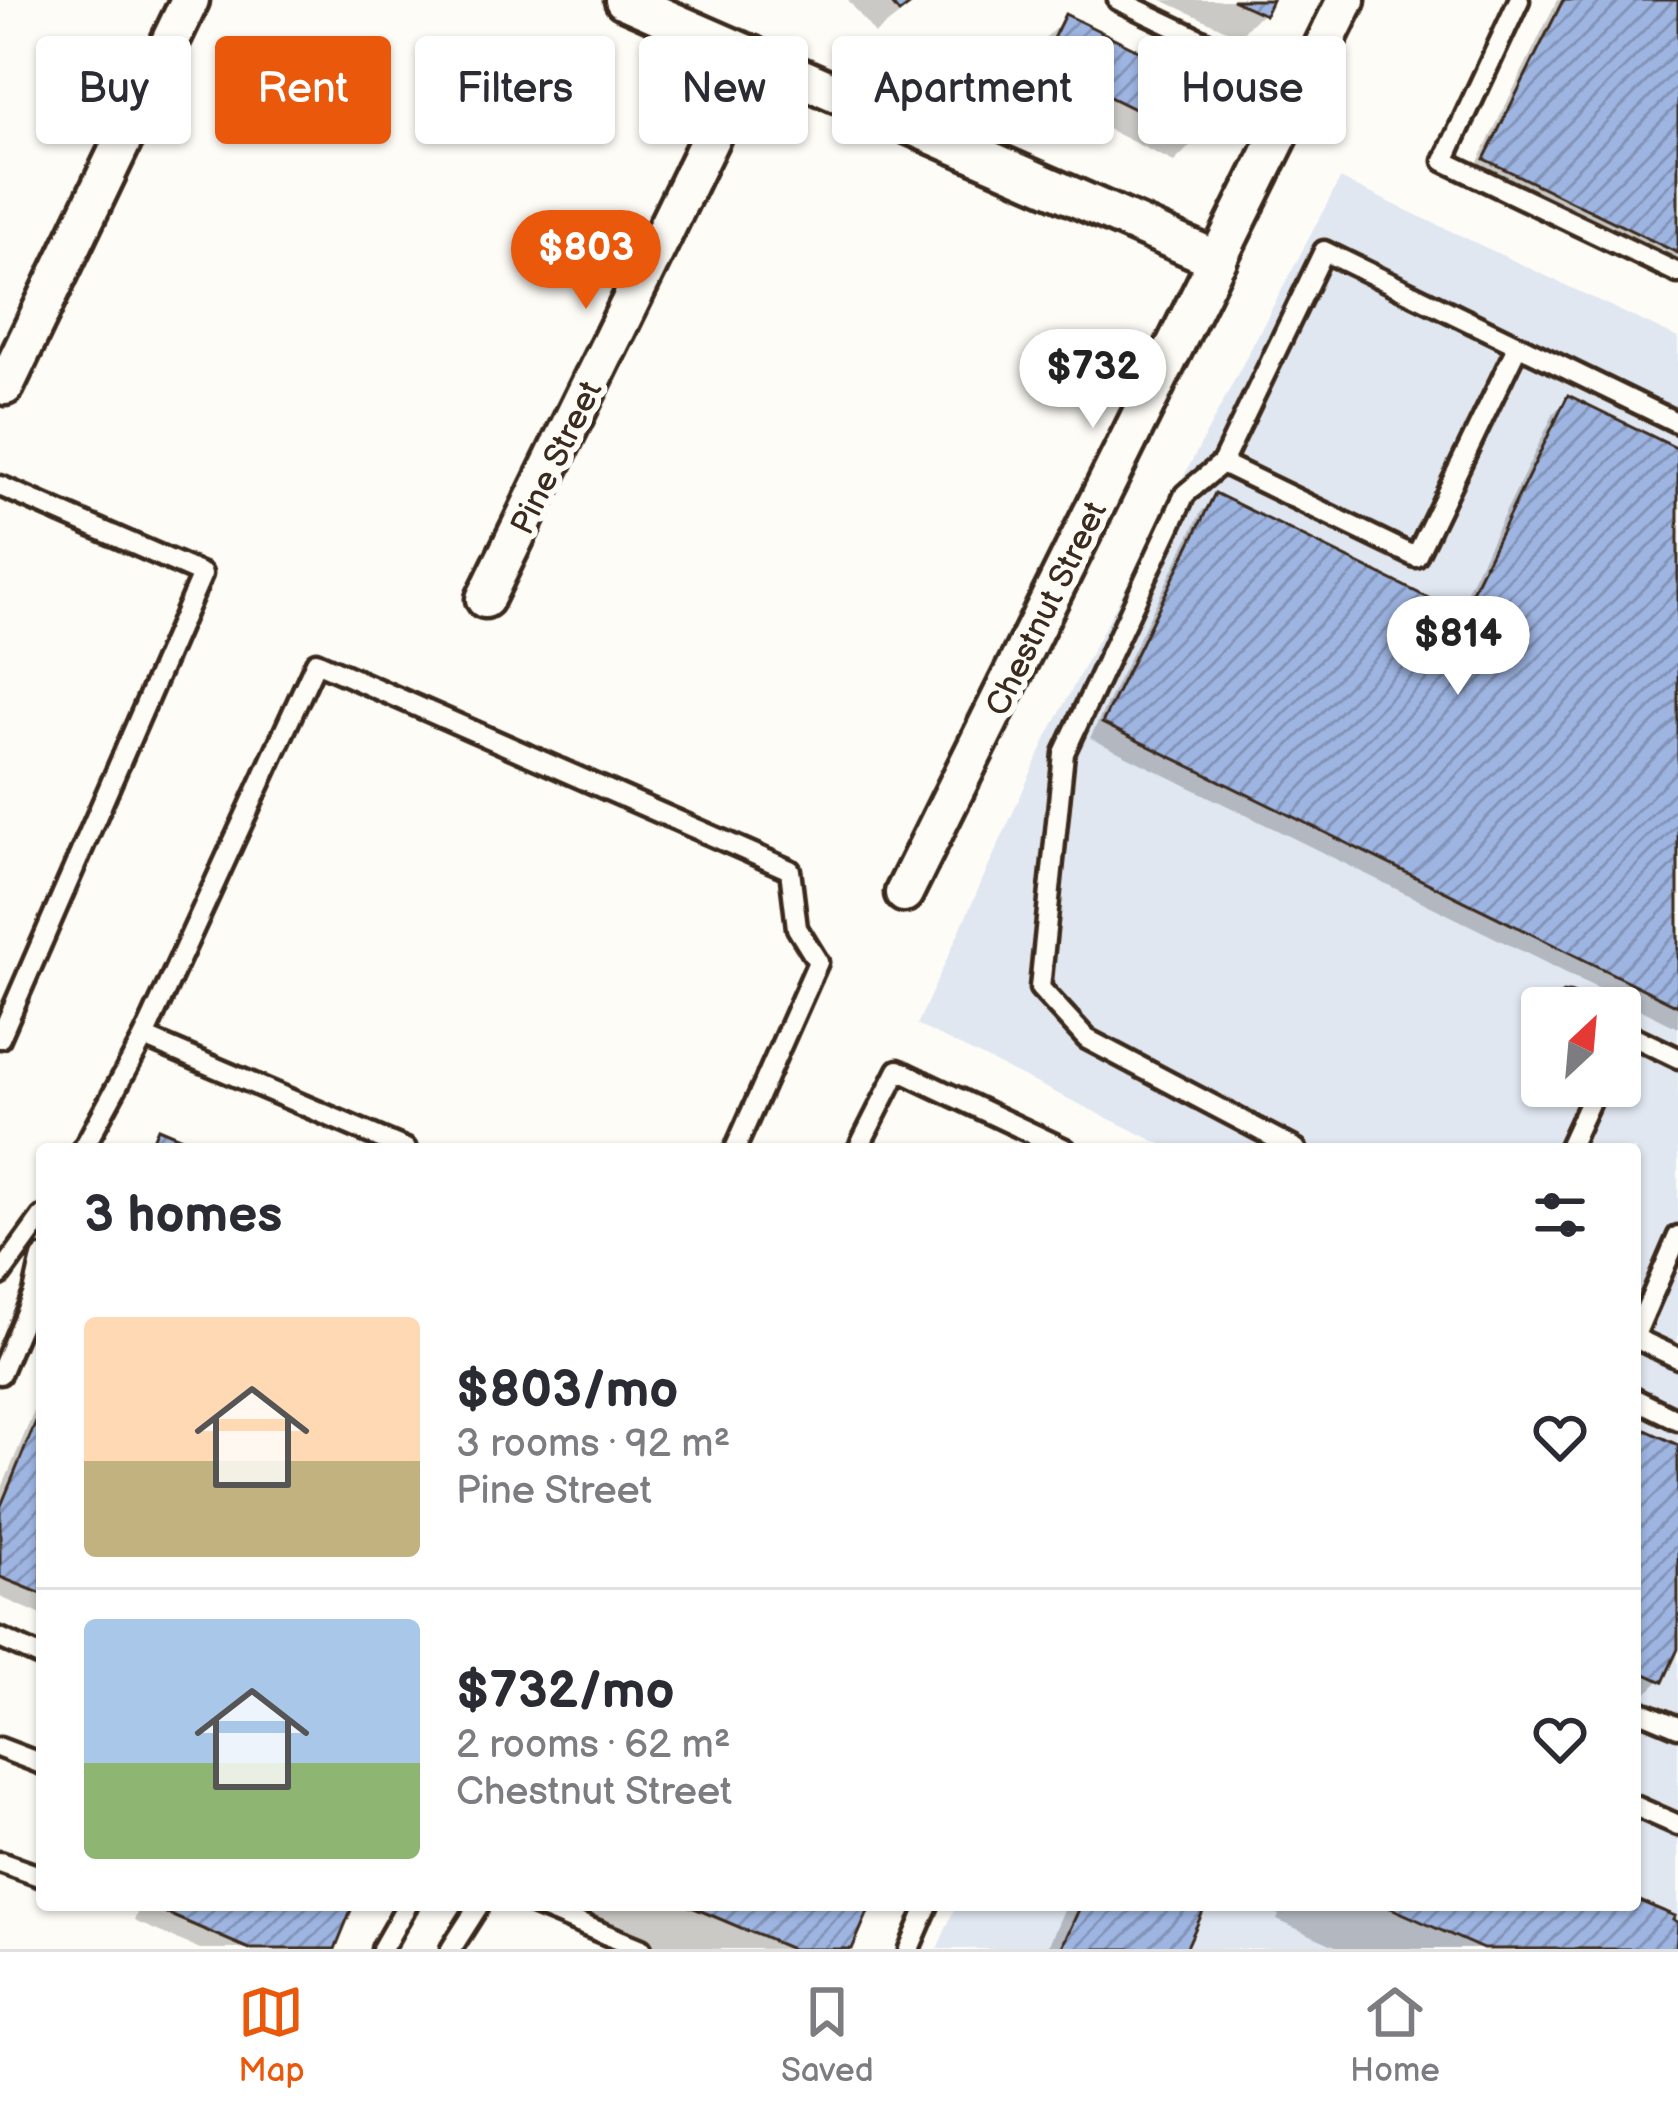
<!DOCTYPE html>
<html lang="en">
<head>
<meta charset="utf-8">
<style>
	body { margin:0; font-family:"Balsamiq Sans",sans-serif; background:#f7f7f7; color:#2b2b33; height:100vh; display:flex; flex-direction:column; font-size:45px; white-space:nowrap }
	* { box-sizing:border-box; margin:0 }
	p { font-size:39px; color:#7c7c81 }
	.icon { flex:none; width:66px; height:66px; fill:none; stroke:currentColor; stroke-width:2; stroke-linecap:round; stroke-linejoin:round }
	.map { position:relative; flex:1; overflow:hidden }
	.drawer { position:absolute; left:36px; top:1143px; width:1605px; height:768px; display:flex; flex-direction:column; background:#fff; border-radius:12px; box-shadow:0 3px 9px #0004 }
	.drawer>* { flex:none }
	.top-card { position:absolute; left:36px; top:36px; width:1608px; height:108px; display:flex; gap:24px }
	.needle { width:78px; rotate:26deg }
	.buttons { position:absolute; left:1521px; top:987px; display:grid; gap:24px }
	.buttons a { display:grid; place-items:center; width:120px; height:120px; border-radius:12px; background:#fff; box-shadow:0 3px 9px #0004; font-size:60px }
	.price { position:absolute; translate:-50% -102px; padding:0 27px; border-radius:42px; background:#fff; color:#222; font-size:39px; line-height:78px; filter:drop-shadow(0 3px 6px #0008) }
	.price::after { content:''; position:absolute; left:50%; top:72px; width:36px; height:27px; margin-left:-18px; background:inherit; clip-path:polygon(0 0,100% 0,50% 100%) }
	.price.active { background:#ea580c; color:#fff }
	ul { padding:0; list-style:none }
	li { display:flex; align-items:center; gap:36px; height:300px; padding:0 48px }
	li+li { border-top:3px solid #e1e1e2 }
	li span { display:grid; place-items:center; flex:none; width:336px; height:240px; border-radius:12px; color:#555 }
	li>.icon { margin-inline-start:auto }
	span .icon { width:144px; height:144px; fill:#fffc; stroke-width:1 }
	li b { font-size:51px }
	h2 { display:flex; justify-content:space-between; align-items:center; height:144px; padding:0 48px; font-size:51px }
	.pill { padding:0 42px; border-radius:12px; background:#fff; box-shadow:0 3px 9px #0004; font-size:42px; line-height:108px }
	.pill.active { background:#ea580c; color:#fff }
	.menu { display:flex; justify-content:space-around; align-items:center; height:168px; border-top:3px solid #e1e1e2; background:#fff; font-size:33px; color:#7c7c81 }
	.menu a { display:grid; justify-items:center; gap:6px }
	.menu .active { color:#ea580c }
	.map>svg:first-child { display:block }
	.built { fill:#e0e7f1; fill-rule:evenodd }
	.shadow { fill:#0003 }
	.building { fill:url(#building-hatch); stroke:#3b2a1e; stroke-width:3 }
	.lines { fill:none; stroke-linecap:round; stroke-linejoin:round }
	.lane-casing { stroke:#3b2a1e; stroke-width:27 }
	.street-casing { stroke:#3b2a1e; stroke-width:45 }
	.lane { stroke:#fdfcf7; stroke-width:18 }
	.street { stroke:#fdfcf7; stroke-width:36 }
	.labels { text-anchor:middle; stroke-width:12; stroke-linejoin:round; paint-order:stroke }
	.street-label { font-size:33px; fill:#3b2a1e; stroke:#fdfcf7 }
</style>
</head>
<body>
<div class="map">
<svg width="1678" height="1949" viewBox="0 0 1678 1949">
	<defs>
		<pattern id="building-hatch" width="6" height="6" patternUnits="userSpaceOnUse" patternTransform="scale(3)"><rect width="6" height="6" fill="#9eb5e2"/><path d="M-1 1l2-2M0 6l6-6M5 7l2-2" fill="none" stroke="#8293b7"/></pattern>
	</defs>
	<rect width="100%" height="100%" fill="#fdfcf7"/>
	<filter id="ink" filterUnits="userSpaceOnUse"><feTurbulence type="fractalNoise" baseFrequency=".00833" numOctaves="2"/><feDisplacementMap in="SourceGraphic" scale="24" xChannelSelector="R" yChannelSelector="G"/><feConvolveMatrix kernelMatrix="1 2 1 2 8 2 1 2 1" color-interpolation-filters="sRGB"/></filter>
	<g filter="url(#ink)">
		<!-- built -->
		<path class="built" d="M1340,179l338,159v1611h-741l19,-44h679v-756h-464l-254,-124 131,-290zM1542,1008h78v78h-78z"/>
		<!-- shadow -->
		<g class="shadow">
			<polygon points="848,0 918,0 875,34"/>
			<polygon points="1162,0 1268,0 1262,13 1239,36"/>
			<polygon points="1557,0 1678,0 1678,274 1472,174"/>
			<polygon points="1066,18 1197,139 1174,162 1020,86 1043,40"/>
			<polygon points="1569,398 1678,452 1678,1028 1090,738 1201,512 1216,497 1455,615 1554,413"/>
			<polygon points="42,1392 42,1615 0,1597 0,1493"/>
			<polygon points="1635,1428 1678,1448 1678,1642 1660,1680 1635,1705"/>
			<polygon points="1635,1902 1678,1926 1673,1949 1342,1949 1277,1920 1279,1915 1270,1911 1272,1905"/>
			<polygon points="140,1905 350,1905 332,1949 200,1949 134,1921"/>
			<polygon points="548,1905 867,1905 849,1949 646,1949"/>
			<polygon points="1066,1905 1202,1905 1183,1949 1047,1949"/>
		</g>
		<!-- building -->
		<g class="building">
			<polygon points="889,0 916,0 899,13"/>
			<polygon points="1232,0 1272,0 1265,15"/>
			<polygon points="1563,0 1678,0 1678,253 1484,159"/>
			<polygon points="1065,14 1223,92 1199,141 1041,63"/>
			<polygon points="1568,395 1678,449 1678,1006 1102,723 1215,493 1461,614"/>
			<polygon points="158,1128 208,1149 149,1149"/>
			<polygon points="42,1407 42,1594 0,1577 0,1508"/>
			<polygon points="1635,1425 1678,1445 1678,1649 1663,1682 1635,1669"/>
			<polygon points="1635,1899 1675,1916 1673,1920 1678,1922 1676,1949 1483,1949 1384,1905 1635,1905"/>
			<polygon points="147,1905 353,1905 335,1949 249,1949"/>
			<polygon points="687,1905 871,1905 852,1949 791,1949"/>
			<polygon points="1081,1905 1206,1905 1186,1949 1061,1949"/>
		</g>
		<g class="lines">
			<defs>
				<g id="lane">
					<polyline points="1118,0 1302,88"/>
					<polyline points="1519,0 1444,161 1678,273"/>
					<polyline points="1518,345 1416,557 1222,463 1324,251 1678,423"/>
					<polyline points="1222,463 1185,494 1064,753 1040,988 1087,1039 1296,1149"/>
					<polyline points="0,486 202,574 0,1038"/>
					<polyline points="1568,1004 1575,1008"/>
					<polyline points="1620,1030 1678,1058"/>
					<polyline points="144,1037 406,1149"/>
					<polyline points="83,1149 144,1037 316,662 790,870 797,928 818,962 735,1149"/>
					<polyline points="858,1149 898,1070 1065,1149"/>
					<polyline points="1568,1149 1597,1086"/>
					<polyline points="0,1275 42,1217"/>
					<polyline points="1635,1335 1678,1236"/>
					<polyline points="1635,1338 1678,1358"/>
					<polyline points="0,1374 34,1293 42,1257"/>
					<polyline points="1635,1399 1678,1420"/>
					<polyline points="0,1638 42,1657"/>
					<polyline points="1635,1709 1678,1727"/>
					<polyline points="0,1748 42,1764"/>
					<polyline points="1635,1806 1678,1825"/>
					<polyline points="0,1862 42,1877"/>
					<polyline points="535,1905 641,1949"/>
					<polyline points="382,1949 407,1905"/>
					<polyline points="451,1949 479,1905"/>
					<polyline points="909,1949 928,1905"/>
				</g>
				<g id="street">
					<polyline points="624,0 1218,260"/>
					<polyline points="5,386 190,0"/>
					<polyline points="485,599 751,55"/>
					<polyline points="904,893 1346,0"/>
				</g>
			</defs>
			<!-- lane casing -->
			<use href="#lane" class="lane-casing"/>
			<!-- street casing -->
			<use href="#street" class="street-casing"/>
			<!-- lane -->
			<use href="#lane" class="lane"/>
			<!-- street -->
			<use href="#street" class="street"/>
		</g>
	</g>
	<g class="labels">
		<!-- street labels -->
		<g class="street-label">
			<text transform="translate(555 457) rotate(-64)" y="12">Pine Street</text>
			<text transform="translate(1045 608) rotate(-64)" y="12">Chestnut Street</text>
		</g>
	</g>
</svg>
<div class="buttons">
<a><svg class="needle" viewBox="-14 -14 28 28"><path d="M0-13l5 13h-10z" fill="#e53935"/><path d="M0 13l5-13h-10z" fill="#7c7c81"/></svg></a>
</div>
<b class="price active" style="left:586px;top:312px">$803</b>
<b class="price" style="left:1093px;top:431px">$732</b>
<b class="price" style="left:1458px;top:698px">$814</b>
<div class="top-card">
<a class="pill">Buy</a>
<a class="pill active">Rent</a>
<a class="pill">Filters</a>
<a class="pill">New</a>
<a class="pill">Apartment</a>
<a class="pill">House</a>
</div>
<section class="drawer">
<h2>3 homes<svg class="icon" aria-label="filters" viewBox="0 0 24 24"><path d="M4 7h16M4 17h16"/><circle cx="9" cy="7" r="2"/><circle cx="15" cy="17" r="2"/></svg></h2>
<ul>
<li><span style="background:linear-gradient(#ffd9b3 60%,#c2b280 0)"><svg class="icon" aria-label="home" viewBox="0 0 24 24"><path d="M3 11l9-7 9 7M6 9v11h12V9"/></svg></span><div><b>$803/mo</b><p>3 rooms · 92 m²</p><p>Pine Street</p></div><svg class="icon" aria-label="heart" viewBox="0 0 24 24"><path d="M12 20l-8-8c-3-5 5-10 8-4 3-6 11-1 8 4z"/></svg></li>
<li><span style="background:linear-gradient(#a9c7e8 60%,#8fb573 0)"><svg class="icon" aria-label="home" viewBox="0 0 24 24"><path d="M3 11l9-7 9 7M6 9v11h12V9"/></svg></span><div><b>$732/mo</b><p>2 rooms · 62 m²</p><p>Chestnut Street</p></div><svg class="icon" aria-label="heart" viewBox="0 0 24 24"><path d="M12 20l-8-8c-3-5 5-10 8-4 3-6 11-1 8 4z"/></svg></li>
</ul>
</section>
</div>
<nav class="menu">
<a class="active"><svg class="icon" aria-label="map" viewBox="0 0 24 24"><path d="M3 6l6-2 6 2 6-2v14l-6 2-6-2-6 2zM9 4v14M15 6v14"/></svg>Map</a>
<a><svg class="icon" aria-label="saved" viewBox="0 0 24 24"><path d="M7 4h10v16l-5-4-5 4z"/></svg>Saved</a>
<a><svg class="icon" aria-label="home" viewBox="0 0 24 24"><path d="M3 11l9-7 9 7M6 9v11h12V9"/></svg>Home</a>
</nav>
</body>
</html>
